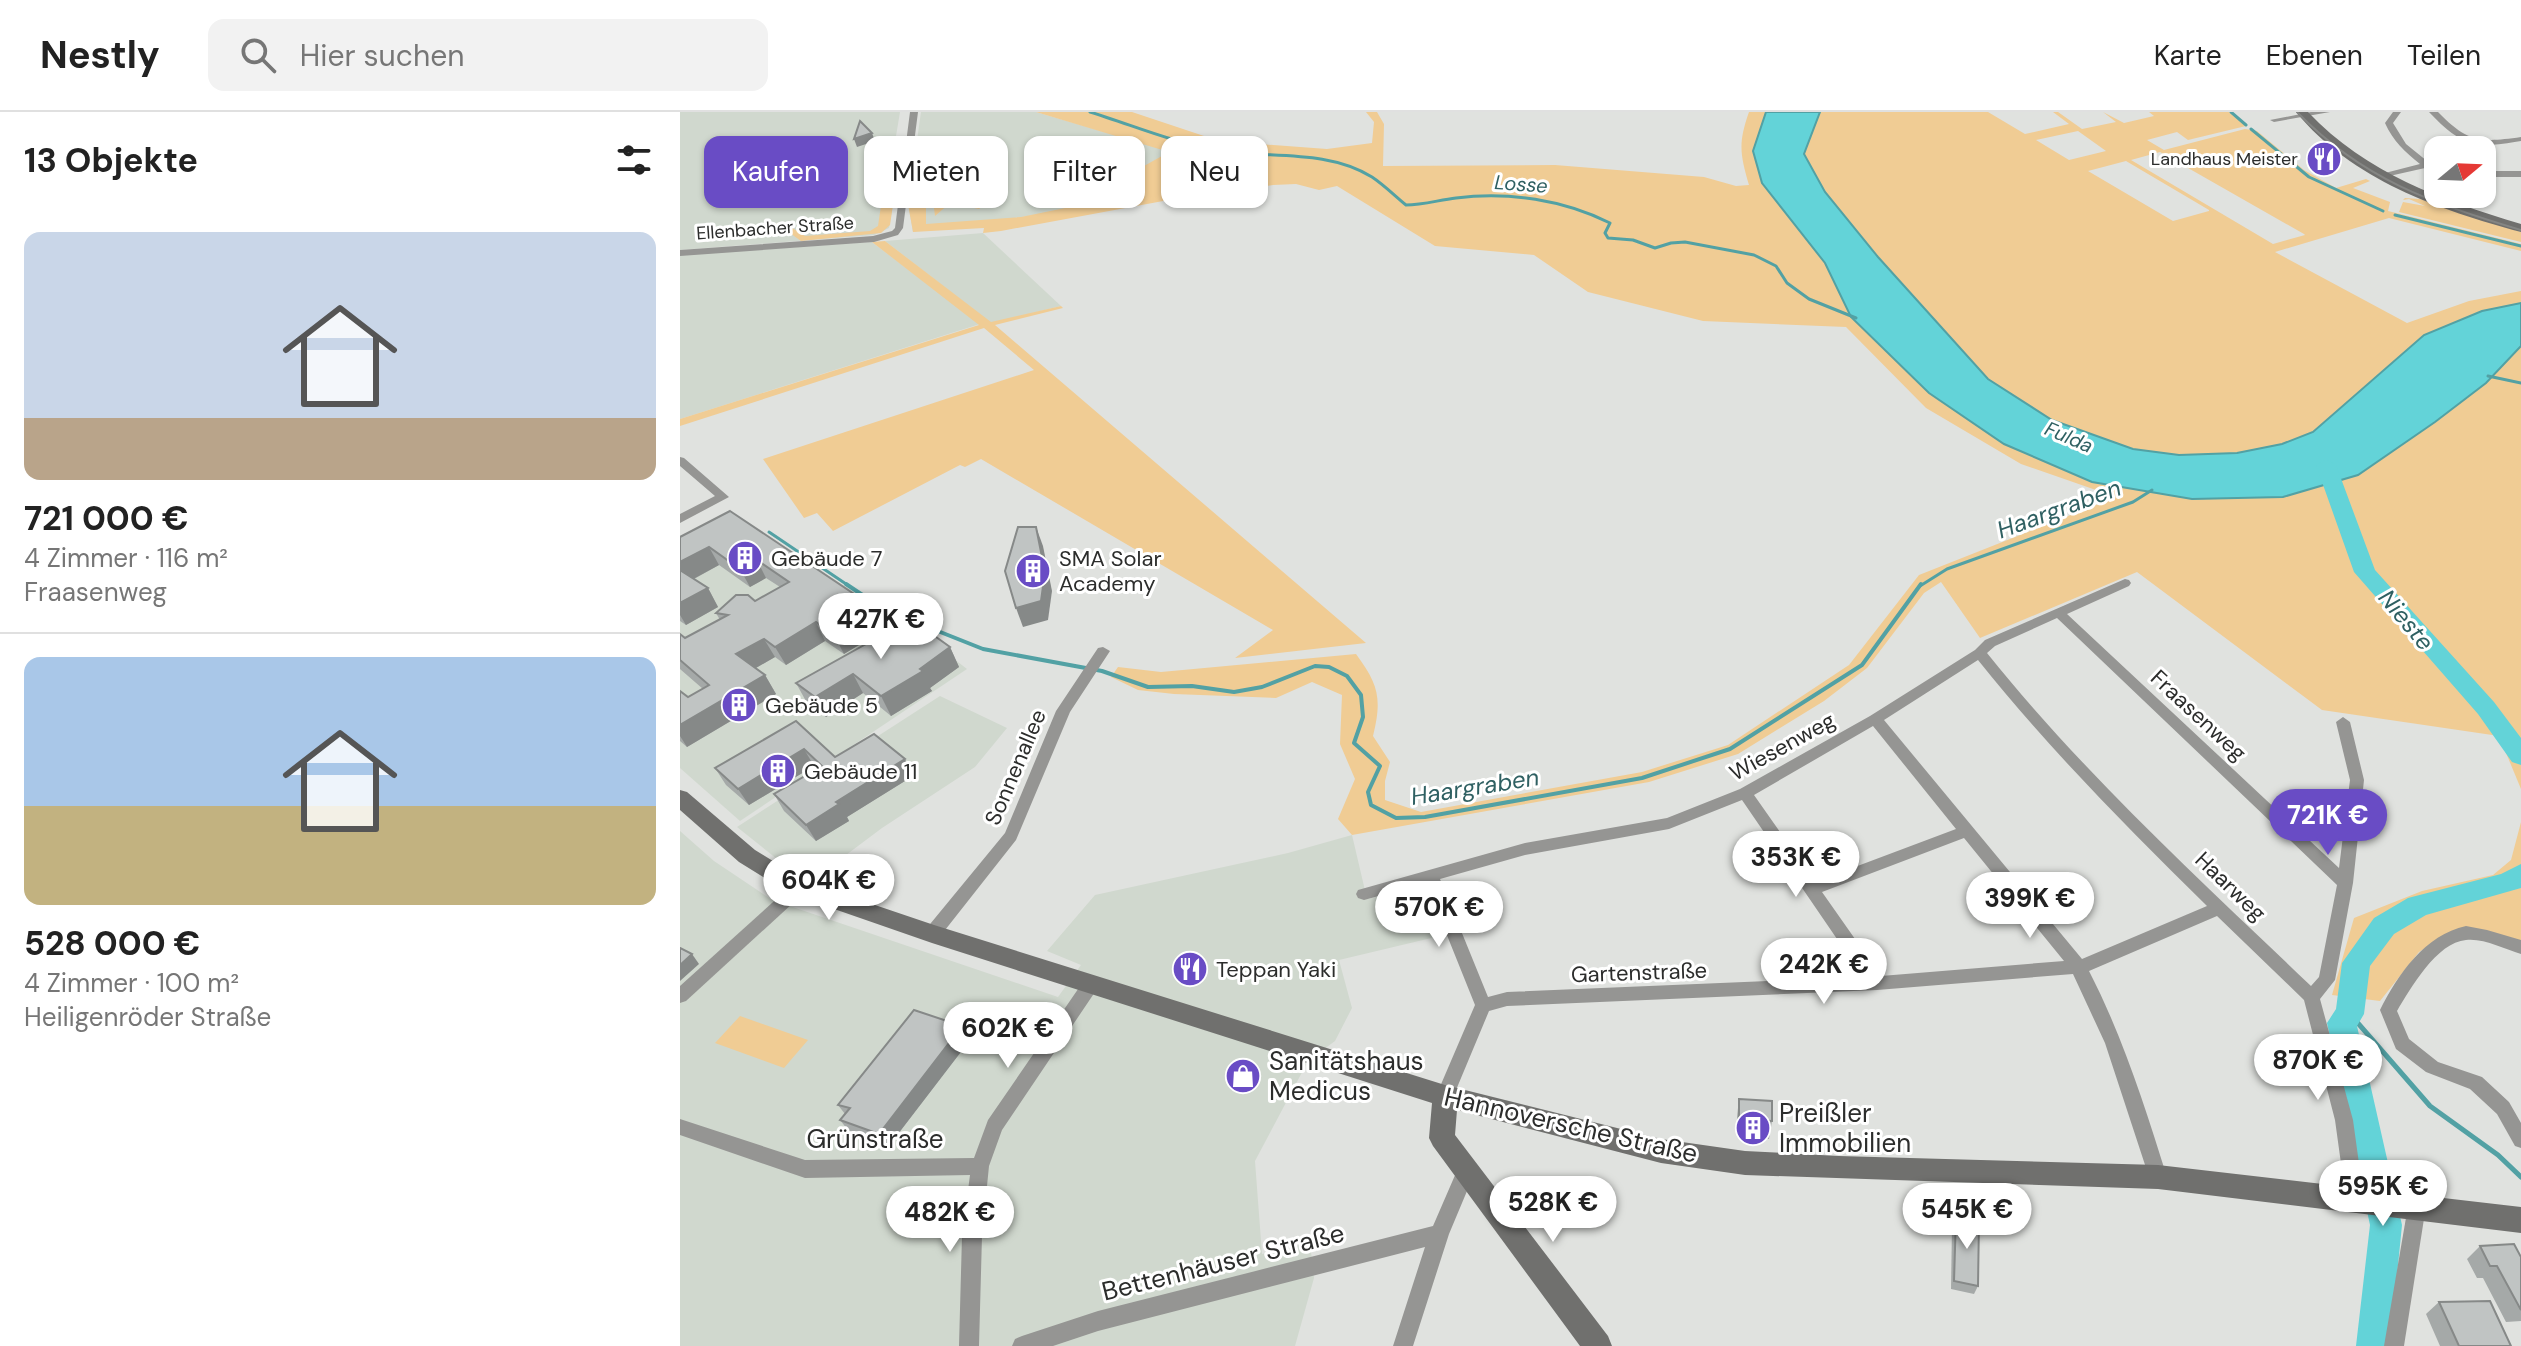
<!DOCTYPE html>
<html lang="de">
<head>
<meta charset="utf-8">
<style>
	body { margin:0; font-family:"DM Sans",sans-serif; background:#f2f2f2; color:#222; height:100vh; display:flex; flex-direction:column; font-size:30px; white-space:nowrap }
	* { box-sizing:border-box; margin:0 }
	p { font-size:26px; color:#767676 }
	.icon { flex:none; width:44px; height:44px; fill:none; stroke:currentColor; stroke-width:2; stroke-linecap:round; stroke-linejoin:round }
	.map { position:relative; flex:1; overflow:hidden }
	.panel { display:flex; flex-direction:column; background:#fff; width:680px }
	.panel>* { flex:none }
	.guide { position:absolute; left:24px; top:24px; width:760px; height:72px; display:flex; gap:16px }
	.needle { width:52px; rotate:71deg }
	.buttons { position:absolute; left:1744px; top:24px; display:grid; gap:16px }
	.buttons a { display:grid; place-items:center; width:72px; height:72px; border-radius:16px; background:#fff; box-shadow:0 2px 6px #0004; font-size:40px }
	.price { position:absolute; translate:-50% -68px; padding:0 18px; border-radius:28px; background:#fff; color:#222; font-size:26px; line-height:52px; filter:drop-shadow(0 2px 4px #0008) }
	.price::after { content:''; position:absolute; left:50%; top:48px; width:24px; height:18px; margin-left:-12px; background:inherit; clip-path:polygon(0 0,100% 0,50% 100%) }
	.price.active { background:#694cc5; color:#fff }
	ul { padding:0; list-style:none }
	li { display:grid; align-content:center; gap:16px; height:424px; padding:0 24px }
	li+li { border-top:2px solid #e0e0e0 }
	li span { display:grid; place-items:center; height:248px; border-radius:16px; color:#555 }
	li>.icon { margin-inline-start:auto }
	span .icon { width:144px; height:144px; fill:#fffc; stroke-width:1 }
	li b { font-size:34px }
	h2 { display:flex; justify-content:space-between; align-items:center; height:96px; padding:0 24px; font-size:34px }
	.tag { padding:0 28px; border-radius:16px; background:#fff; box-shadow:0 2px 6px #0004; font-size:28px; line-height:72px }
	.tag.active { background:#694cc5; color:#fff }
	header { display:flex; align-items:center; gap:48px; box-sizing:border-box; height:112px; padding:0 40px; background:#fff; border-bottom:2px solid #e0e0e0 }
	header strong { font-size:38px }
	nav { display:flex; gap:44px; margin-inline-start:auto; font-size:28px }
	.search { width:560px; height:72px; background:#f2f2f2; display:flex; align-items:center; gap:20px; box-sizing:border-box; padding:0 28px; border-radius:16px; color:#767676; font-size:30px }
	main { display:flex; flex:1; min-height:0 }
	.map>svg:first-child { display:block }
	.built { fill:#d0d8ce }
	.green { fill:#f0cc94; fill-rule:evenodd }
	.water { fill:#63d3d8; stroke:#52a1a4; stroke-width:2 }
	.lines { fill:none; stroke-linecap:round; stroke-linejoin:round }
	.stream-far2 { stroke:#52a1a4; stroke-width:3 }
	.stream-far1 { stroke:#52a1a4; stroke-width:4 }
	.stream { stroke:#52a1a4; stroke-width:5 }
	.river { fill:#63d3d8; fill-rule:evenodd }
	.street { fill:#959593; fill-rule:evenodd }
	.secondary { fill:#70706e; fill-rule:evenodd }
	.tram { stroke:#848583; stroke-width:2 }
	.wall { fill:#a5a9a8 }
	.shaded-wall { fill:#868988 }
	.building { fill:#c0c4c3; stroke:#868988; stroke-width:2 }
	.labels { text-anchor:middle; stroke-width:6; stroke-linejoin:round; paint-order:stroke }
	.far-poi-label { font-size:18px; fill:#2c2d2c; stroke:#fff; text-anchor:end }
	.far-street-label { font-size:18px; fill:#2c2d2c; stroke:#fff }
	.far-water-label { font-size:20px; font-style:italic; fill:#2f6062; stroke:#fff }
	.poi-label { font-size:22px; fill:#2c2d2c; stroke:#fff; text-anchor:start }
	.street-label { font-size:22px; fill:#2c2d2c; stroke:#fff }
	.water-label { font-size:24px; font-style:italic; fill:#2f6062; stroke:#fff }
	.near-poi-label { font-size:26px; fill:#2c2d2c; stroke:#fff; text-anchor:start }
	.near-street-label { font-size:26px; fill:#2c2d2c; stroke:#fff }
</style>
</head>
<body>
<header>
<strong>Nestly</strong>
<div class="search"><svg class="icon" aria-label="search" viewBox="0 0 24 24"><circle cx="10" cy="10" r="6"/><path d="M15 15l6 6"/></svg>Hier suchen</div>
<nav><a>Karte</a><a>Ebenen</a><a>Teilen</a></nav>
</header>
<main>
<section class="panel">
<h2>13 Objekte<svg class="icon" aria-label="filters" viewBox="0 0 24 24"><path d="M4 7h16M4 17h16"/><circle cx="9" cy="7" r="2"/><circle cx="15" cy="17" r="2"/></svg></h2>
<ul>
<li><span style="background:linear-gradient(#c9d6e8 75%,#b9a48a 0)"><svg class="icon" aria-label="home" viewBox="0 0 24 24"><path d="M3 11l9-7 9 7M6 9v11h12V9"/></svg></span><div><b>721 000 €</b><p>4 Zimmer · 116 m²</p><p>Fraasenweg</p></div></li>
<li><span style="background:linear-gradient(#a9c7e8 60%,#c2b280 0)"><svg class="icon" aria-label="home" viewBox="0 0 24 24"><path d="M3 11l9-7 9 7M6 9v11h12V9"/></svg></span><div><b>528 000 €</b><p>4 Zimmer · 100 m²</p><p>Heiligenröder Straße</p></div></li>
</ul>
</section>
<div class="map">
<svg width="1841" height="1234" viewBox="0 0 1841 1234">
	<rect width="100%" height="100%" fill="#e0e2df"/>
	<!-- built -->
	<g class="built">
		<polygon points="0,0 220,0 213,42 220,42 217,68 209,116 194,123 0,138"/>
		<polygon points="241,0 356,0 496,41 466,88 233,120 228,92"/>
		<polygon points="303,121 381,194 311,211 205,129"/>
		<polygon points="192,130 300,212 0,307 0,143"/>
		<polygon points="63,412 237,518 287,557 60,709 0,656 0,446"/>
		<polygon points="260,584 327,616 295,655 202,716 134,767 102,751 57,715"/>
		<polygon points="0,719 34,749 92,788 378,885 401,853 367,839 415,783 608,741 672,723 687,787 747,774 764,823 659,848 672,896 655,929 628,949 575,1049 582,1142 630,1131 634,1166 615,1234 0,1234"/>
	</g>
	<!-- green -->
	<g class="green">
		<path d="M356,0h96l87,29 108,8 45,-6 2,-21 -8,-10h11l7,12 -1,42 172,-1 149,12 32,9 13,-1c-9,-31 -11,-42 0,-73h17l-13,39 9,32 63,80 26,54 78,76 75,51 88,37 100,18 166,-24 77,-53 51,-39 35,-37v443l-22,-53 -177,-26 -185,-138 -157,66 -39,-56 -17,11 -57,75 -43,33 -86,53 -89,28 -297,53 -14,-16 17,-40 -15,-35 2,-49 -30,-13 -36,16 -102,-4 -36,-4 -27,-13 7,-10 43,5 195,-18c23,31 26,45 17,82l17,26 -5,19v19l36,12 221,-40 86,-27 121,-80 70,-90 197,-78 -95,-33 -95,-56 -80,-81 -143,-6 -115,-29 -54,-37 -99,-9 -98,-60 -18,4 -23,-6 -23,1 -72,9 -200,37 -18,2 1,-5 -71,4 -5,-28 5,-34 14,-2 2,4 -7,4 -1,6 14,7 51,14 -7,6 -29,-6 -15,13 -2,-16h-7v24l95,-7 98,-20 -7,-13 57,-32z"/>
		<path d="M1140,0h168l37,22 44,-10 -16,-12h5l24,17 34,-7 -13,-10 21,11 30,-7 -5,-4h80l17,14 -58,14 -11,-8 -30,8 17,10 81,-21 12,2 47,39 32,18 30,-9 4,2 -17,7 37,14 -2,9 133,33v7l-132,-33 -114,34 132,71 62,-22 52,-10v12l-39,8 -58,24 -111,97 -31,12 -45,9 -58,2 -46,-6 -81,-29 -64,-41 -110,-122 -53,-65 -21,-38zM1398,19l28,20 -37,9 -33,-20zM1480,40l144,82 1,1 -32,9 -142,-84zM1446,49l83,49v1l-36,10 -85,-50z"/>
		<polygon points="217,66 210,113 201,121 121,129 96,111 106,112 125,124 190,119 198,114 204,73 183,75"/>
		<polygon points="1725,86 1740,87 1841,120 1841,130 1719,100 1723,90 1745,94 1729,87 1723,88"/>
		<polygon points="205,129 311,210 381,194 383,196 315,213 686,531 555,546 593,518 301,347 285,355 280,353 153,419 137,401 124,406 83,347 354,258 304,216 0,314 0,307 299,213 192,130"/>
		<polygon points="1841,710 1841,831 1769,821 1739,840 1700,889 1652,883 1674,806 1742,779 1813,763 1831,748"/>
		<polygon points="60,904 128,928 104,956 35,931"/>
	</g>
	<!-- water -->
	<polygon class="water" points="1086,0 1140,0 1124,42 1145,80 1198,145 1308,267 1372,308 1453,337 1499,343 1557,341 1602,332 1633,320 1744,223 1802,199 1841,191 1841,234 1806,271 1755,310 1678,363 1603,385 1512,387 1412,370 1324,332 1249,281 1171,205 1145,151 1082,71 1073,39"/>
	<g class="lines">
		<!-- stream-far2 -->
		<g class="stream-far2">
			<path d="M410,0c39,12 79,29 119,37 52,11 115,-2 163,28 12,8 23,19 34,28 17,0 33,-5 50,-7 52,-7 108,2 154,25l-5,10 3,5 25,2 22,8 16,-5 14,-1 69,13 22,11 11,17 22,16 47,19"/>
			<polyline points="1551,0 1566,13"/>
			<polyline points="1571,17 1629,65 1703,99"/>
			<polyline points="1715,103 1841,134"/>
			<polyline points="1808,264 1841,271"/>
			<polyline points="89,420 169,474"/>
			<polyline points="1240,474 1267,457 1453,390 1472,378"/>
		</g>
		<!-- stream-far1 -->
		<polyline class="stream-far1" points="166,472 205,498 303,537 422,559 468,575 512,574 554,580 582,575 635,554 649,555 667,564 681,583 683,605 674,631 700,654 688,680 691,693 716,706 745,705 962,666 1050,637 1182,553 1241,472"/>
		<!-- stream -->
		<polyline class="stream" points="1670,902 1750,994 1818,1043 1841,1065"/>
		<!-- river -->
		<g class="river">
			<polygon points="1646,347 1656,353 1695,458 1814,590 1841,626 1841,653 1832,650 1798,602 1674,460 1636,353"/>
			<polygon points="1841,752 1841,776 1746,803 1714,822 1690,854 1684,902 1677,914 1722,1113 1710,1234 1676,1234 1690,1113 1647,911 1656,897 1662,851 1694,806 1728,786 1821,762"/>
		</g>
		<!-- street -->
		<g class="street">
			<polygon points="230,0 238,0 223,116 218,123 194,130 0,144 0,138 193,124 212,119 215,116"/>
			<polygon points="1631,0 1650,0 1594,10 1590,8"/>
			<path d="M1713,0h8l-8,11 13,21 32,26v7l-13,-9 -40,9v-4l35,-9c-15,-12 -27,-23 -35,-41z"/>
			<path d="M1749,0h9c29,30 42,31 83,25v4c-46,8 -60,5 -92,-29z"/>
			<rect x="1802" y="59" width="39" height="6"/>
			<polygon points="1782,82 1790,82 1793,88 1787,96 1780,94 1785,88"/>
			<polygon points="0,345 4,346 49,385 0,411 0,402 35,384 0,354"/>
			<path d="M1445,467l4,1 2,3 -2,3 -62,28 272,254 11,-88 -14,-58 7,-5 7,5 14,58 -11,103 -18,97 -15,19 33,121 11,80 -2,6 -7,3 -7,-3 -2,-6 -11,-80 -31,-120 -87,-84 -128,55c34,66 56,136 78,206l-2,6 -7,3 -7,-3 -2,-6 -44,-134 -32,-69 -196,16 -370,16 -18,5 -38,91 -6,2 -6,-2 -3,-6 39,-91 -49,-122 -62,17 -6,-2 -2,-4 2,-4 167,-47 142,-25 73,-29 130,-73 105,-66 10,-10zM1377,506l280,267 -18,92 -8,9c-113,-108 -226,-211 -324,-333l8,-7zM1298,548c71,89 148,166 229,246l-125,53 -198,-239zM1193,614l83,103 -141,53 -61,-87zM1062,688l121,177 -356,15 -19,5 -48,-118 85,-24 144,-26zM1284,726l100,123 -183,15 -59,-84z"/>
			<polygon points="423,535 430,539 390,600 336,728 258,827 252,829 246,827 244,822 246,817 325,721 376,599 418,536"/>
			<polygon points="119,770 125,772 127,776 125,780 6,889 0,891 0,874 113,772"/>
			<path d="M1786,814l21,4 34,10v14c-17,-5 -37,-16 -55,-14 -29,2 -56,49 -69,71l12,28 29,23 44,15 27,25 12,21v25l-6,-2 -18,-32 -27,-25 -44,-17 -30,-23 -16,-39c18,-36 45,-75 86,-84z"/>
			<polygon points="411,865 417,867 419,872 417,877 322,1018 309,1054 302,1124 299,1234 279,1234 282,1124 290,1063 125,1066 0,1023 0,1007 125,1048 294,1046 308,1008 405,867"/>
			<polygon points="786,1051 793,1054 795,1060 769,1122 733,1234 713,1234 745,1135 418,1219 373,1234 332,1234 335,1227 342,1224 418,1199 753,1114 779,1054"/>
			<polygon points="1737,1085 1744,1088 1746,1094 1724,1234 1704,1234 1728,1094 1730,1088"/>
		</g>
		<!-- secondary -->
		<g class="secondary">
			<path d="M1616,0h12c59,62 133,88 213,112v8c-82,-22 -169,-52 -225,-120z"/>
			<polygon points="0,678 7,680 75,738 127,770 254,813 765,973 981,1027 1065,1039 1159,1044 1478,1053 1841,1095 1841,1121 1478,1077 1065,1063 981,1051 777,998 775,1023 928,1224 932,1234 900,1234 753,1034 749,1026 752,991 252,831 111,782 59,750 0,698"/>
		</g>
		<!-- tram -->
		<path class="tram" d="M1617,0c65,67 136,92 224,118"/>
	</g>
	<!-- wall -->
	<g class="wall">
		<polygon points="50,399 207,516 164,542 145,529 106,553 95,545 76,556 85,563 96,582 7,635 0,629 0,579 8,585 23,577 0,557 0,522 5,526 40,508 36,501 75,489 100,475 86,466 70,475 39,453 14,467 28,476 38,495 6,513 0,509 0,425"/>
		<polygon points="270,535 279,555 250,576 252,579 211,604 183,581 146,605 127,591 116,571"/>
		<polygon points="116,609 155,645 233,664 167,705 169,709 136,729 104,699 94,682 137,657 134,654 69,693 46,673 35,656"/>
		<polygon points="282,914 290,928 208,1035 171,1022 160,1008 165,1002 158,993"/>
		<polygon points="1059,987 1092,1009 1089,1027 1057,1025 1057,1005"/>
		<polygon points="1276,1104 1298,1174 1294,1182 1271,1177 1272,1113"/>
		<polygon points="1800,1134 1841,1145 1841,1209 1826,1210 1803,1166 1797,1166 1787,1147"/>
		<polygon points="1759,1190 1831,1234 1760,1234 1746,1202"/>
	</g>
	<!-- shaded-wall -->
	<g class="shaded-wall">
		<polygon points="192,21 195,29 177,35 174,27"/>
		<polygon points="356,415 363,434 372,479 368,508 343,515 336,496"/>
		<polygon points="29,435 39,453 4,472 0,465 0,450"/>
		<polygon points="77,448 86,466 70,475 60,457"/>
		<polygon points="28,476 38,495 6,513 0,503 0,491"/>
		<polygon points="198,498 207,516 164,542 154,523"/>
		<polygon points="136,510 145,529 106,553 95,535"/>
		<polygon points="84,527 95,545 67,561 56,542"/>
		<polygon points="270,535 279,555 250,576 252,579 211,604 201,584"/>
		<polygon points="173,562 183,581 146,605 135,585"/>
		<polygon points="85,563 96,582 7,635 0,624 0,613"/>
		<polygon points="124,637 134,654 69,693 58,677"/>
		<polygon points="225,647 233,664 167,705 169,709 136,729 126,713 156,690"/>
		<polygon points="12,842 19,852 0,869 0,853"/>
		<polygon points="282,914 290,928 208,1035 199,1022"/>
	</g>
	<!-- building -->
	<g class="building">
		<polygon points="180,9 192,21 174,27"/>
		<polygon points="50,399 198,498 154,523 136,510 95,535 84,527 56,542 85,563 0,613 0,579 8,585 29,573 0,548 0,522 5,526 48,503 36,501 56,483 68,483 75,489 109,470 77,448 60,457 29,435 0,450 0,425"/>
		<polygon points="338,415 356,415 365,460 361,489 336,496 325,459"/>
		<polygon points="0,458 28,476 0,491"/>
		<polygon points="231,507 270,535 240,557 243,559 201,584 173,562 135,585 116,571"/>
		<polygon points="116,609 155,645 194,622 225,647 156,690 159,692 126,713 94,682 142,654 124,637 58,677 35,656"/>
		<polygon points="0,836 12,842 0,853"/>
		<polygon points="234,898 282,914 199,1022 160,1008 170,996 158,993"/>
		<polygon points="1059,987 1092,989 1092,1009 1059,1007"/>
		<polygon points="1276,1104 1299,1108 1298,1174 1274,1169"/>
		<polygon points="1834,1132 1841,1145 1841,1198 1817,1154 1810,1154 1800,1134"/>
		<polygon points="1810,1189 1831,1234 1779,1234 1759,1190"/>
	</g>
	<!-- icons -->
	<defs>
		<symbol id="restaurant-disc" viewBox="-11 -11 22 22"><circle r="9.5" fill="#694cc5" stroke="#fff"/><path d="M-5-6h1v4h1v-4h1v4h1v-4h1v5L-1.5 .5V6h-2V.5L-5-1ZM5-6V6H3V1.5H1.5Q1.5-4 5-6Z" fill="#fff"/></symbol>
		<symbol id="building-disc" viewBox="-11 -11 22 22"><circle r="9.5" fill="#694cc5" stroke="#fff"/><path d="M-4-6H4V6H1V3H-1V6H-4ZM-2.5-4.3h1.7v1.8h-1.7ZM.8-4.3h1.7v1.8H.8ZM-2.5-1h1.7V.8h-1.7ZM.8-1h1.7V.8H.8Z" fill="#fff"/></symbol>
		<symbol id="shop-disc" viewBox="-11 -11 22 22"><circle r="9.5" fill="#694cc5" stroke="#fff"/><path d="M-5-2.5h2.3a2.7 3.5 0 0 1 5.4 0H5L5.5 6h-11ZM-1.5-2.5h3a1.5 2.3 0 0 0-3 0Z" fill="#fff"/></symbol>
	</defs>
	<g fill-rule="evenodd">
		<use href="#restaurant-disc" x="1624" y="27" width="40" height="40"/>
		<use href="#building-disc" x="45" y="426" width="40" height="40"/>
		<use href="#building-disc" x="333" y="439" width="40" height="40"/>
		<use href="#building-disc" x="39" y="573" width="40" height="40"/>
		<use href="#building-disc" x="78" y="639" width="40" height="40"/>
		<use href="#restaurant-disc" x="490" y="837" width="40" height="40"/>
		<use href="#shop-disc" x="543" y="944" width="40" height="40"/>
		<use href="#building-disc" x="1053" y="996" width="40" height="40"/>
	</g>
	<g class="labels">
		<!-- far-poi labels -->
		<g class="far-poi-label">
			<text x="1618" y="53">Landhaus Meister</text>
		</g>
		<!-- far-street labels -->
		<g class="far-street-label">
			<text transform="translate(95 116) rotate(-4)" y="6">Ellenbacher Straße</text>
		</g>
		<!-- far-water labels -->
		<g class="far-water-label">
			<text transform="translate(841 72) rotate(4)" y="7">Losse</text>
			<text transform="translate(1389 325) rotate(23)" y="7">Fulda</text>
		</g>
		<!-- poi labels -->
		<g class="poi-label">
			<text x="91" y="454">Gebäude 7</text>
			<text x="379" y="454">SMA Solar<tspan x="379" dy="25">Academy</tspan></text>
			<text x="85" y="601">Gebäude 5</text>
			<text x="124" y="667">Gebäude 11</text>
			<text x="536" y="865">Teppan Yaki</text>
		</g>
		<!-- street labels -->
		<g class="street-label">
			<text transform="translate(1519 603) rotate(43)" y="8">Fraasenweg</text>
			<text transform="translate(1102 634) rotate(-29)" y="8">Wiesenweg</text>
			<text transform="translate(335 655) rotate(-67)" y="8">Sonnenallee</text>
			<text transform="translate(1551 774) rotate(44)" y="8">Haarweg</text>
			<text transform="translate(959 860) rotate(-2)" y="8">Gartenstraße</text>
		</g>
		<!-- water labels -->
		<g class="water-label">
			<text transform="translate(1379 397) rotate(-20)" y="8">Haargraben</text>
			<text transform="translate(1726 508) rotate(50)" y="8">Nieste</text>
			<text transform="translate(795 675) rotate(-9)" y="8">Haargraben</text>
		</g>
		<!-- near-poi labels -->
		<g class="near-poi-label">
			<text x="589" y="958">Sanitätshaus<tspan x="589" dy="30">Medicus</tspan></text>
			<text x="1099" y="1010">Preißler<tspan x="1099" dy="30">Immobilien</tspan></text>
		</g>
		<!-- near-street labels -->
		<g class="near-street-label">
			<text transform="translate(891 1013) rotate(13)" y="9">Hannoversche Straße</text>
			<text x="195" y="1036">Grünstraße</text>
			<text transform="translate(543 1150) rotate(-14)" y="9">Bettenhäuser Straße</text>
		</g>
	</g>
</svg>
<div class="buttons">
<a><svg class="needle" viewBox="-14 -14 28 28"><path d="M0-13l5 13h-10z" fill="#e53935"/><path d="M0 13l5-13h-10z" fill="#767676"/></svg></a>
</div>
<b class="price" style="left:201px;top:549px">427K €</b>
<b class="price active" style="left:1648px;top:745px">721K €</b>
<b class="price" style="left:1116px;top:787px">353K €</b>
<b class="price" style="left:149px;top:810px">604K €</b>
<b class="price" style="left:1350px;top:828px">399K €</b>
<b class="price" style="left:759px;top:837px">570K €</b>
<b class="price" style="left:1144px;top:894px">242K €</b>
<b class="price" style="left:328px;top:958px">602K €</b>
<b class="price" style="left:1638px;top:990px">870K €</b>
<b class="price" style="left:1703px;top:1116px">595K €</b>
<b class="price" style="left:873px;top:1132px">528K €</b>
<b class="price" style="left:1287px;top:1139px">545K €</b>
<b class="price" style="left:270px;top:1142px">482K €</b>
<div class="guide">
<a class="tag active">Kaufen</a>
<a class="tag">Mieten</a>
<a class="tag">Filter</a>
<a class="tag">Neu</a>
</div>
</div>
</main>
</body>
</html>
